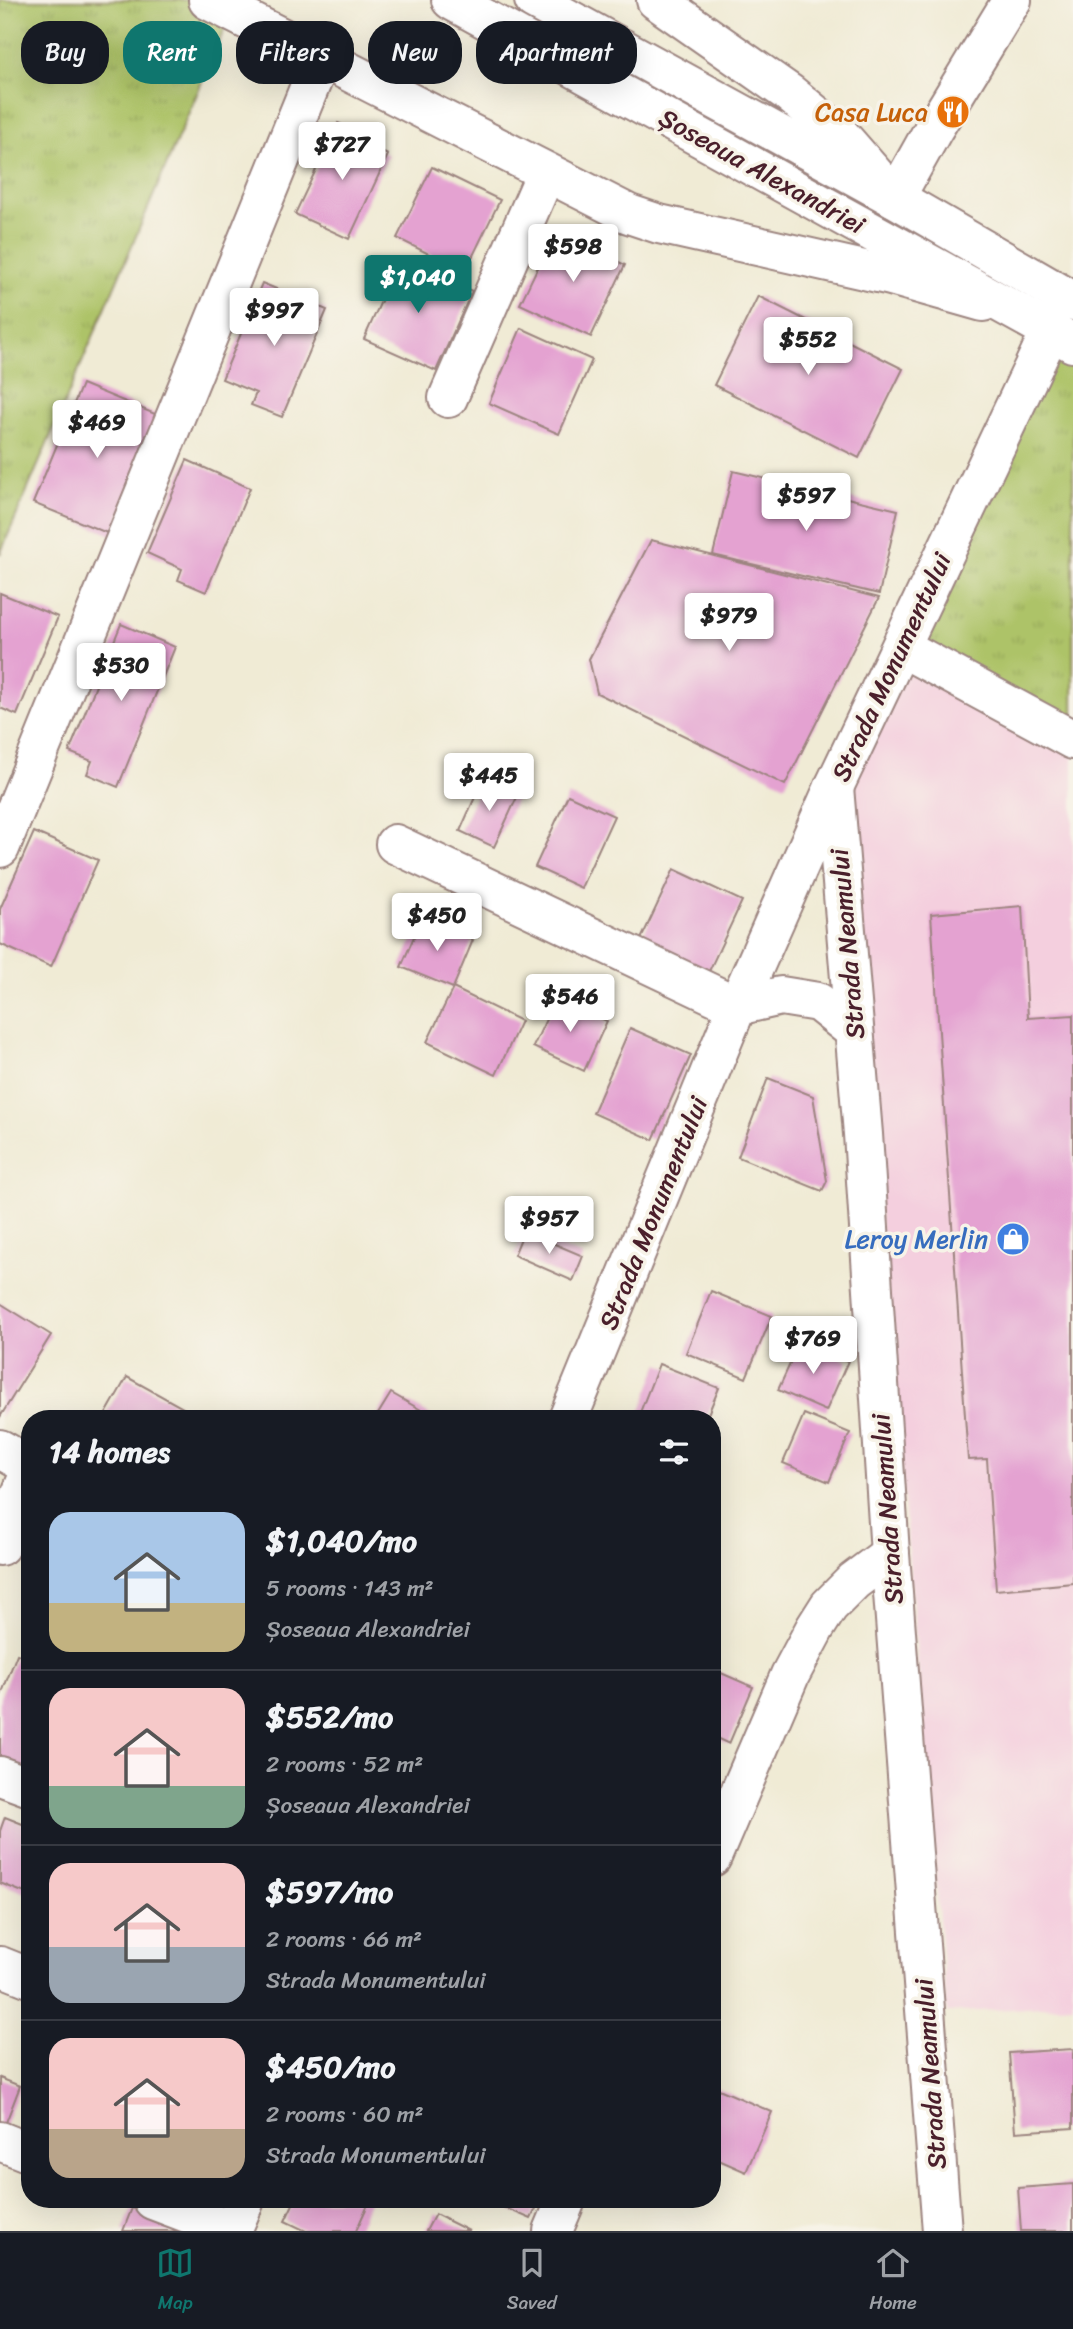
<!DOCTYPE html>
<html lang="en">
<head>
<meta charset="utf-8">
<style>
	body { margin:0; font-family:Sriracha,sans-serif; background:#20242c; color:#f1f3f6; height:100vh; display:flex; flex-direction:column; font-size:26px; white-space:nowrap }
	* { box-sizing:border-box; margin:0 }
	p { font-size:23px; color:#9ea1a6 }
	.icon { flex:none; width:38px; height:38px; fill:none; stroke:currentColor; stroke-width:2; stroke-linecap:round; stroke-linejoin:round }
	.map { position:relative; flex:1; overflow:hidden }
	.side { position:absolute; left:21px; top:1410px; width:700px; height:798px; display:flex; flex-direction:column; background:#171b24; border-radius:28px; box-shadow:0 7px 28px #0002 }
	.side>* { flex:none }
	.hud { position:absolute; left:21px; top:21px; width:700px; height:63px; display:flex; gap:14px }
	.price { position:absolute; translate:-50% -60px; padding:0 16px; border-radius:7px; background:#fff; color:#222; font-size:23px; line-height:46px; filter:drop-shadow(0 2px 4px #0008) }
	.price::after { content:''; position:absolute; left:50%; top:42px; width:21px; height:16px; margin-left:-10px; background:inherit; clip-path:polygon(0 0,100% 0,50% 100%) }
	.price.current { background:#0f766e; color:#fff }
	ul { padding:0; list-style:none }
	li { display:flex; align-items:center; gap:21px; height:175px; padding:0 28px }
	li+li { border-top:2px solid #363941 }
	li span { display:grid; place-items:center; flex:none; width:196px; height:140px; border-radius:21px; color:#555 }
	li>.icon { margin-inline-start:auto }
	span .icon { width:84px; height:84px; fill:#fffc; stroke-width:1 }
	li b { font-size:30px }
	h2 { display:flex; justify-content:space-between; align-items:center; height:84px; padding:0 28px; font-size:30px }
	.chip { padding:0 24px; border-radius:28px; background:#171b24; box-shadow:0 7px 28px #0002; font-size:24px; line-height:63px }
	.chip.current { background:#0f766e; color:#fff }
	.tab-bar { display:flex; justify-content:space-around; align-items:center; height:98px; border-top:2px solid #363941; background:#171b24; font-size:19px; color:#9ea1a6 }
	.tab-bar a { display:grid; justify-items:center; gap:4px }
	.tab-bar .current { color:#0f766e }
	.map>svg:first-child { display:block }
	.built { fill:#f4cfde }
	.grass { fill:url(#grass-tufts); stroke:#7c714a; stroke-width:2 }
	.building { fill:#e4a2d1 }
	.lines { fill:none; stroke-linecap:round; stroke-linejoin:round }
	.minor-casing { stroke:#9d8580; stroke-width:42 }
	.major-casing { stroke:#9d8580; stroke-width:42 }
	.minor { stroke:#fff; stroke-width:38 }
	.major { stroke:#fff; stroke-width:38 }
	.labels { text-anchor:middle; stroke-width:7; stroke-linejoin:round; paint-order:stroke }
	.food-label { font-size:26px; fill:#c56008; stroke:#f7f3e8; text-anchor:end }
	.street-label { font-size:26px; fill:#4a1f2b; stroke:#f7f3e8 }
	.shop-label { font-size:26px; fill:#366cbe; stroke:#f7f3e8; text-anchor:end }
</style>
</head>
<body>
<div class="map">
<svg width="1073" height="2231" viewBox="0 0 1073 2231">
	<defs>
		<pattern id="grass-tufts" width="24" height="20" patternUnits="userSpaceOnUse" patternTransform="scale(1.75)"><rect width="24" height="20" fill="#adc368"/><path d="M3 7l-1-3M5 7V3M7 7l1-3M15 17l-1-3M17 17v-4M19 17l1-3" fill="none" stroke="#96a75a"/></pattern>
	</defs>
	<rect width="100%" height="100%" fill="#f7f3e8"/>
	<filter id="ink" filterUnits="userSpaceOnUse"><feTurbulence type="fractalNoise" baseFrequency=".0143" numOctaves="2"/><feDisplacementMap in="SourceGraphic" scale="14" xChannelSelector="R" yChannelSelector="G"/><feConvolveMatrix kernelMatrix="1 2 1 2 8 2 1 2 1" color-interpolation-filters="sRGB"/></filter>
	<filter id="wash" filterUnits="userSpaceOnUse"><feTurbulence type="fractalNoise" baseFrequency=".00686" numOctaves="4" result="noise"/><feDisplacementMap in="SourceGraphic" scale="28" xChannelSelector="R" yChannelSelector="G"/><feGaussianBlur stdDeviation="1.57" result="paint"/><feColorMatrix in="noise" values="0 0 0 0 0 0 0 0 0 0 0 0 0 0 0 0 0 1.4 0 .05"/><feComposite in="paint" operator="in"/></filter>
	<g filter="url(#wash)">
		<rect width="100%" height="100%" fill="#f0ebd5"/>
		<!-- built -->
		<polygon class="built" points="901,647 1073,742 1073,2005 947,2013 846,810"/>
		<!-- grass -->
		<g class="grass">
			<polygon points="0,0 237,0 0,554"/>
			<polygon points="1051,330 1073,343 1073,740 901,647"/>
		</g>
		<g id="blocks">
			<!-- building -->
			<g class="building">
				<polygon points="338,123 372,139 369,146 388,155 349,239 295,214"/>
				<polygon points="432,167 500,200 465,272 397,238"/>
				<polygon points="555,231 625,265 591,337 520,304"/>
				<polygon points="400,259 472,291 436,371 364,339"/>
				<polygon points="262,283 327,310 282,417 251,405 256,393 222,379"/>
				<polygon points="758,296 903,369 859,458 714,385"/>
				<polygon points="521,328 592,360 559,434 489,403"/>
				<polygon points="82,384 160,416 112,535 33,503"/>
				<polygon points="187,460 250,488 206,592 178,580 182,569 147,553"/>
				<polygon points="733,471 898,510 879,594 713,555"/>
				<polygon points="651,540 879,598 785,785 597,693 589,659"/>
				<polygon points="0,593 58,617 17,715 0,708"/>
				<polygon points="121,624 175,647 118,787 87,774 92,761 69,752"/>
				<polygon points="483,779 518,795 494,847 460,831"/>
				<polygon points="568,795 614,816 581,888 535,867"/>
				<polygon points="34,832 98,860 51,967 0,944 0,909"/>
				<polygon points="674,869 742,901 703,984 635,952"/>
				<polygon points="1022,906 1028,1018 1073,1015 1073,1583 996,1590 987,1459 968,1460 931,914"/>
				<polygon points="422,918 473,940 453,988 401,967"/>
				<polygon points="453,988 521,1021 496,1075 427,1042"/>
				<polygon points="556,998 607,1021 584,1071 533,1047"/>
				<polygon points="630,1028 691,1055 653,1140 593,1113"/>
				<polygon points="768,1078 813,1096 827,1181 822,1191 738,1157"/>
				<polygon points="524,1231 583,1256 573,1281 514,1255"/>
				<polygon points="711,1291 772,1316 746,1378 686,1353"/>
				<polygon points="0,1303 51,1335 0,1417"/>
				<polygon points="801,1340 848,1361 826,1411 778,1390"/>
				<polygon points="659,1364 719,1388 706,1419 648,1419 639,1415"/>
				<polygon points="127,1377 194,1414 191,1419 103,1419"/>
				<polygon points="391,1393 437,1419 375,1419"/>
				<polygon points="804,1414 850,1433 829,1482 783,1463"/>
				<polygon points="17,1654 30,1659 30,1771 0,1759 0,1698"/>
				<polygon points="712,1669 753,1687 729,1744 712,1736"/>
				<polygon points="5,1817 30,1827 30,1895 0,1883 0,1831"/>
				<polygon points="1073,2049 1073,2128 1015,2132 1009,2053"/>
				<polygon points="0,2078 20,2086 0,2138"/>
				<polygon points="712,2086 772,2112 746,2172 712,2157"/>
				<polygon points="1073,2184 1073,2231 1021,2231 1018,2188"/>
				<polygon points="295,2200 370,2200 356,2231 306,2231 285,2221"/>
				<polygon points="487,2200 540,2200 531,2219"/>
				<polygon points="132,2208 186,2231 123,2231"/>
				<polygon points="435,2214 469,2231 426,2231"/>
			</g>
		</g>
	</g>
	<g filter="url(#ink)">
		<use href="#blocks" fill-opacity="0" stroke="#9d8580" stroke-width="2"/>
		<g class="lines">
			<defs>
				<g id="minor">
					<polyline points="208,0 629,214 659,224 891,276 983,302"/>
					<polyline points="656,0 789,93 840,135 895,198 933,130 1012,0"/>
					<polyline points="448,398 546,173"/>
					<polyline points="901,647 1073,740"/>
					<polyline points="834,787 863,1134 890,1554 942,2231"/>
					<polyline points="395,844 737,1006 781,996 818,1002 853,1030"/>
					<polyline points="0,848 321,59"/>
					<polyline points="568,1419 737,1006 834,787 1051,330"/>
					<polyline points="0,1449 30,1466"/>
					<polyline points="0,1546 30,1472"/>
					<polyline points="0,1776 30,1787"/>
					<polyline points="712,1857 790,1675 815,1628 829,1606 854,1581 890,1554"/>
					<polyline points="0,1966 30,1978"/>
					<polyline points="0,2141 30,2153"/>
					<polyline points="153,2200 232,2230"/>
					<polyline points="232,2231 245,2200"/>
					<polyline points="553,2231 566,2200"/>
				</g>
				<g id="major">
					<polyline points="451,0 1073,343"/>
					<polyline points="534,0 895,198 1073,301"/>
				</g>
			</defs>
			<!-- minor casing -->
			<use href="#minor" class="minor-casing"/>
			<!-- major casing -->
			<use href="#major" class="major-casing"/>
			<!-- minor -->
			<use href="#minor" class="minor"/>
			<!-- major -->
			<use href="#major" class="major"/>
		</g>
	</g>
	<!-- icons -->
	<defs>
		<symbol id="restaurant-disc" viewBox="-11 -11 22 22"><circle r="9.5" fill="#e8710a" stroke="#f7f3e8"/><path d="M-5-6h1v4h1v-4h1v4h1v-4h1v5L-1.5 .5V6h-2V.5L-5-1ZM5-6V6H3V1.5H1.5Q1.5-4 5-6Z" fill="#fff"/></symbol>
		<symbol id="shop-disc" viewBox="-11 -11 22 22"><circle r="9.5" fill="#3f7fe0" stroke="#f7f3e8"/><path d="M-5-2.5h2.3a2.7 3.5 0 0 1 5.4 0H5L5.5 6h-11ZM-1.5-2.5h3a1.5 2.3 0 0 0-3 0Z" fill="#fff"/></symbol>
	</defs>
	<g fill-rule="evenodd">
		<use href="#restaurant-disc" x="934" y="93" width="38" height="38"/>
		<use href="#shop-disc" x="994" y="1220" width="38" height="38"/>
	</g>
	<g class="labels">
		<!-- food labels -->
		<g class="food-label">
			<text x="928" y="121">Casa Luca</text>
		</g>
		<!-- street labels -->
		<g class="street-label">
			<text transform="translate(762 171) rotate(29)" y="9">Șoseaua Alexandriei</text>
			<text transform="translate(891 667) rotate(-65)" y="9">Strada Monumentului</text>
			<text transform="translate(847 944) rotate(-95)" y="9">Strada Neamului</text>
			<text transform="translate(653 1213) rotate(-68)" y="9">Strada Monumentului</text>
			<text transform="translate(887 1509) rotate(-94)" y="9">Strada Neamului</text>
			<text transform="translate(930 2074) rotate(-94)" y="9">Strada Neamului</text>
		</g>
		<!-- shop labels -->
		<g class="shop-label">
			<text x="988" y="1248">Leroy Merlin</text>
		</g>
	</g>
</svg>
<b class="price" style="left:342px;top:182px">$727</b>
<b class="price" style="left:573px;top:284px">$598</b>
<b class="price current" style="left:418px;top:315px">$1,040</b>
<b class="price" style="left:274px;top:348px">$997</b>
<b class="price" style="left:808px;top:377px">$552</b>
<b class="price" style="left:97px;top:460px">$469</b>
<b class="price" style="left:806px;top:533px">$597</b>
<b class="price" style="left:729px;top:653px">$979</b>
<b class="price" style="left:121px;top:703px">$530</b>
<b class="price" style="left:489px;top:813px">$445</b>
<b class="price" style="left:437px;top:953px">$450</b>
<b class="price" style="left:570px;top:1034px">$546</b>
<b class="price" style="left:549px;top:1256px">$957</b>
<b class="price" style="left:813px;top:1376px">$769</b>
<div class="hud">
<a class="chip">Buy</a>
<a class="chip current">Rent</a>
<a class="chip">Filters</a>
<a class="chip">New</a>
<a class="chip">Apartment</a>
</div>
<section class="side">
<h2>14 homes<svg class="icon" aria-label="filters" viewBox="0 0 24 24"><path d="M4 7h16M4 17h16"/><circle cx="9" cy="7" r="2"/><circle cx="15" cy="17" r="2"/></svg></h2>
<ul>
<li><span style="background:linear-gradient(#a9c7e8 65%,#c2b280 0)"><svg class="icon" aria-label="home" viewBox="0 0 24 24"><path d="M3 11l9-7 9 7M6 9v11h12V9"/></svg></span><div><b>$1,040/mo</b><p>5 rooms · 143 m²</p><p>Șoseaua Alexandriei</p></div></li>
<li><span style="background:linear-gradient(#f6c9c9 70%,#7fa58c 0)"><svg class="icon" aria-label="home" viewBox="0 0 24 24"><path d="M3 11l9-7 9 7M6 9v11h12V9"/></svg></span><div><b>$552/mo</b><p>2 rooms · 52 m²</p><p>Șoseaua Alexandriei</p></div></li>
<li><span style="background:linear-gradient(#f6c9c9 60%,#9aa5b1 0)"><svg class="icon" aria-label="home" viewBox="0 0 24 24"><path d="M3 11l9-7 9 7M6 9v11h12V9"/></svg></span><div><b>$597/mo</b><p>2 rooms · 66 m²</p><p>Strada Monumentului</p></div></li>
<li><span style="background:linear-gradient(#f6c9c9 65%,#b9a48a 0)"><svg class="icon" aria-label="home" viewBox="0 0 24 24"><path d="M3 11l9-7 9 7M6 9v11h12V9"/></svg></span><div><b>$450/mo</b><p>2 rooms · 60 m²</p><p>Strada Monumentului</p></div></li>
</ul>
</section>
</div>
<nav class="tab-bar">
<a class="current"><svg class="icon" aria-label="map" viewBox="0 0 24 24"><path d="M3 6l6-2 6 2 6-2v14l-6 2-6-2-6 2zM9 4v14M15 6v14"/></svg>Map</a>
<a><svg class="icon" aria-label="saved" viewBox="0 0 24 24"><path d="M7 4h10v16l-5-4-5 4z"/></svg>Saved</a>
<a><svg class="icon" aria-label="home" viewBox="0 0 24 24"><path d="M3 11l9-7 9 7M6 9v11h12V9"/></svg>Home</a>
</nav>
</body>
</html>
